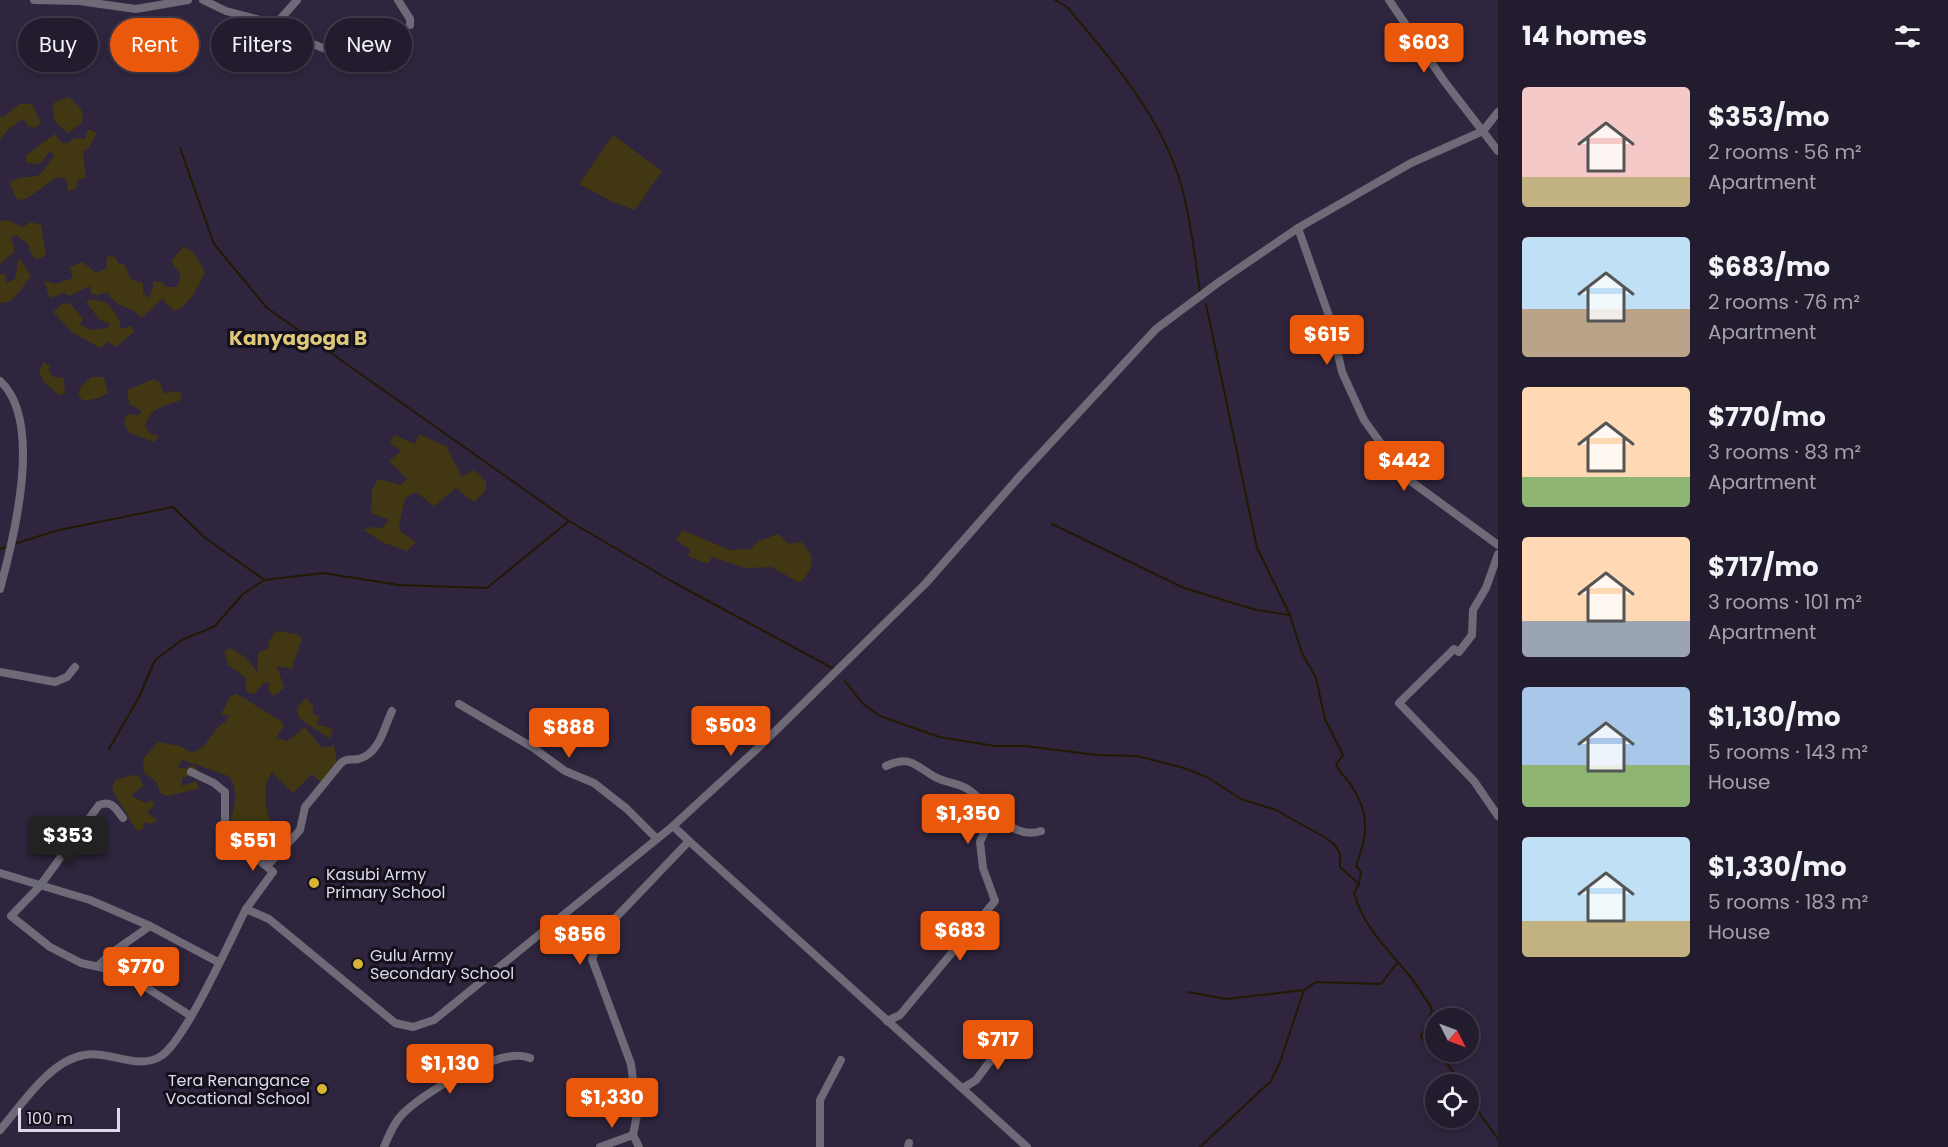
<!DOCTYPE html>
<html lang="en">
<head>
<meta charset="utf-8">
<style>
	body { margin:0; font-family:Poppins,sans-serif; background:#2b2536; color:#f1f3f6; height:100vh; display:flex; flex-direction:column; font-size:22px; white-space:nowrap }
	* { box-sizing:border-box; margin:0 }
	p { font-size:20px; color:#a3a1aa }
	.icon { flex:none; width:33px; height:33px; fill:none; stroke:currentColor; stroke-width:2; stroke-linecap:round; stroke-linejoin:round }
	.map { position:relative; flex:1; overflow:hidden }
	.panel { display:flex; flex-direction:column; background:#231c2e; width:450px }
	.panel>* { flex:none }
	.hud { position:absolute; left:18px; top:18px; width:570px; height:54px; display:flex; gap:12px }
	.needle { width:39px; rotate:132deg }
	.fabs { position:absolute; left:1425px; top:1008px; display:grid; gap:12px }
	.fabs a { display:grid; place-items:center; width:54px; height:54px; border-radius:50%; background:#231c2e; box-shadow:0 3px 9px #0003,0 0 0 2px #403a4a; font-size:30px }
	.scale { position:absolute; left:18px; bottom:15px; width:102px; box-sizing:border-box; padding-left:6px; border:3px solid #ded9ea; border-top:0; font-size:16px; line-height:21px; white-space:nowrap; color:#ded9ea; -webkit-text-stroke:4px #15111c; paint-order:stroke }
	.price { position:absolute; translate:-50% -51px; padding:0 14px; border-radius:6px; background:#ea580c; color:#fff; font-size:20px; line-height:39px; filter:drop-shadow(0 2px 3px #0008) }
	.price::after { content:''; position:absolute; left:50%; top:36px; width:18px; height:14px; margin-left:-9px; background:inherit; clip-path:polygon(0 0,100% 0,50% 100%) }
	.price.selected { background:#222; color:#fff }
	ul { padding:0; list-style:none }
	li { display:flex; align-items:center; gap:18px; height:150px; padding:0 24px }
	li span { display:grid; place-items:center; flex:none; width:168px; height:120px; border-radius:6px; color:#555 }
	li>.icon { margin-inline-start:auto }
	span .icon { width:72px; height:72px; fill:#fffc; stroke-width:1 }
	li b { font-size:26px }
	h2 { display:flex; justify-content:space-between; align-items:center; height:72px; padding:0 24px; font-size:26px }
	.chip { padding:0 21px; border-radius:27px; background:#231c2e; box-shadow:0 3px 9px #0003,0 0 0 2px #403a4a; font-size:21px; line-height:54px }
	.chip.selected { background:#ea580c; color:#fff }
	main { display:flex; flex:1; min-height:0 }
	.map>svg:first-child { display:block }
	.green { fill:#413712 }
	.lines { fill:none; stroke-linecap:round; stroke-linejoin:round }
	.stream { stroke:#221a00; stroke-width:2 }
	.minor { stroke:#6f6a78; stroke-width:8 }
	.poi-dot { fill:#d6b534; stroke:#15111c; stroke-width:2 }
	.labels { text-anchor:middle; stroke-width:6; stroke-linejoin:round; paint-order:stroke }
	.poi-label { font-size:16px; fill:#ded9ea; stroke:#15111c; text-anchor:start }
	.quarter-label { font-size:20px; font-weight:bold; fill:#dec87c; stroke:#15111c }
</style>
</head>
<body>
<main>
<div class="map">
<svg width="1498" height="1147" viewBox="0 0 1498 1147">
	<rect width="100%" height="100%" fill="#2f253e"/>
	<!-- green -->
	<g class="green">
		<path d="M68,97c10,7 17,14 14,26l-14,10 -13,-11 -3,-15 3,-5z"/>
		<polygon points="20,104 32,104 41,123 35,128 29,127 23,119 7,130 0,140 0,115 2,118"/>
		<path d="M88,129l9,4 -8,15 -6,4 3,26 -8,2 -2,9 -8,2 -2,-13 -9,-1 -31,22 -9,1 -8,-18c29,-13 23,8 45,-27l-4,-4 -10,13 -13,-1 -2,-7 30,-22 7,9h6l6,-5 11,1z"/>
		<polygon points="613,135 662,171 635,210 613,202 579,184"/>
		<polygon points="7,220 23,227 31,222 41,225 46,255 37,260 30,252 28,244 16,235 11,237 15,251 0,264 0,221"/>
		<path d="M184,246l10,7 11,19c-7,14 -15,34 -31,39l-12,-12 -20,19c-11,-12 -30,-12 -34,-26l-10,3 -7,-1 -1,-8 -21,10 -5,-3 -14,5 -6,-17 11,3 18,-6 -3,-11 12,-5 15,11 9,-5 1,-12 8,1 4,7h5l7,15 12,4v10l6,5 4,-10v-7l9,1 4,5h11l4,-11 -10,-15z"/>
		<path d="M19,257l12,19c-8,10 -17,28 -31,27v-29h5l2,9 8,-4z"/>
		<polygon points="92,299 108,303 120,321 120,329 131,326 134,332 116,347 109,342 100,348 72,332 53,312 62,304 70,303 83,319 80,324 90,330 108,328 110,324 99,319 86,302"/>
		<polygon points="43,362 50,366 49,372 54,377 64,378 65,394 59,395 45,383 39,373"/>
		<polygon points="91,377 104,377 108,393 99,398 83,401 78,395 82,385"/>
		<path d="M154,379l6,4 4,11 7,-3 10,2v7c-18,7 -31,7 -36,27l6,7 8,2 -5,6 -24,-9 -6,-9 3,-10 12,1 3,-4 -13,-7 -2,-14z"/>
		<polygon points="419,434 446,446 462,477 473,470 486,481 486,490 474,502 456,488 434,506 416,492 405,498 399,525 401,532 416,542 407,551 382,542 364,530 371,527 382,528 389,520 371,513 372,490 378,479 401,485 407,479 389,461 401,451 390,443 394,435 415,444"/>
		<path d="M682,530l48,20 20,-1 9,-8 19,-7 11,10 12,-2c16,14 13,26 -1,41l-29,-16 -26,1 -33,-11 -4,7 -20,-8 2,-6 -14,-10z"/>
		<polygon points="276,631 296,634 302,638 292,669 277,666 284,688 274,696 268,690 269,682 263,684 254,694 247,692 245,685 247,679 228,665 224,651 231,648 246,658 258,673 258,653 269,648 268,643"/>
		<path d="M237,694l44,27 3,5 -8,12 11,3 18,-14 17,21 12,-3 4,24 -13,17 -13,-12 -19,19 -21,-21c-11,16 -7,39 2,57l-3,5 -43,-3c4,-17 14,-41 0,-55l-45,-16 -6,7 9,2 7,-4 7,7 -18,6v8l15,-5 1,8 -31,7 -7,-3 -3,-10 -13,-11 -1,-13 15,-17 22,4 12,7c14,-6 16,-13 24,-24 5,-6 10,-5 13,-13l-8,-2 9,-17z"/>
		<polygon points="306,698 313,706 313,713 319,717 317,724 333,729 330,739 299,718 297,708"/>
		<polygon points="132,775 139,776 143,786 131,796 146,803 152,800 154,805 147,813 158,820 150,824 144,822 143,829 137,831 112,790 115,780"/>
	</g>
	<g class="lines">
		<!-- stream -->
		<g class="stream">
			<path d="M1055,0l12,7c45,53 96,111 115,181 9,33 13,70 18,104"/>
			<polyline points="180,148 214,244 267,308 569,521 673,582 834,669"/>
			<path d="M1206,304l51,244 33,67 12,38 14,25 9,41 18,36 -7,10c4,7 10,13 15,20 19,28 17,50 5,81l5,6 -2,12 -5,9c10,35 32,54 54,81 9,10 14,21 22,31l2,7 -11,25 13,18 12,7 16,22"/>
			<polyline points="1052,524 1184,588 1256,610 1290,615"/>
			<polyline points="14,544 59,530 173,507 204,537 263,579"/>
			<polyline points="0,549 9,546"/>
			<polyline points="845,681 862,703 880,716 939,737 995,746 1025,746 1097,755 1137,756 1184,768 1207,777 1241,799 1276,810 1326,838 1335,845 1340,854 1340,867 1359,884"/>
			<polyline points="109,749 138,699 155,660 182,640 215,626 243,594 264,580 323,573 399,585 487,588 569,521"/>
			<polyline points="1188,992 1226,999 1304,990"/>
			<polyline points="1468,1097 1498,1139"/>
			<polyline points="1200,1147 1271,1081 1280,1062 1304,990 1316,982 1381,984 1397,963"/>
		</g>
		<!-- minor -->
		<g class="minor">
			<polyline points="34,0 79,1 136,9 188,0"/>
			<polyline points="203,0 226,11 276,24 300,39 341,55"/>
			<polyline points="398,0 410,19 410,25"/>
			<polyline points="1389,0 1444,81 1498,151"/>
			<polyline points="276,24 297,0"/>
			<polyline points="1298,228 1330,319 1342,372 1364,420 1405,477 1498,545"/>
			<path d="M0,381c44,40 14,157 0,208"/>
			<polyline points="1498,554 1486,588 1473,610 1472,635 1459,652 1454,649 1399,703 1474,781 1498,816"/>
			<polyline points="0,672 55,682 67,677 75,667"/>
			<polyline points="459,704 532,747 565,771 594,783 627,809 657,839"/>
			<path d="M886,766c25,-11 28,-1 49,11 11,6 24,6 34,13 23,16 42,51 72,41"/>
			<polyline points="191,772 214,783 225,792 225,831 273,872 246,909"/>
			<path d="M123,818c-8,-10 -11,-18 -24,-13l-60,82 -28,29 39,31 31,16 32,7 20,9 58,37"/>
			<polyline points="689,841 1027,1147"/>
			<path d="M267,866l33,-36 5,-23 36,-44c7,-6 10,-2 18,-4 21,-6 25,-32 33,-48"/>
			<polyline points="0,873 90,900 150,926 218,962"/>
			<polyline points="98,966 110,954 150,926"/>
			<polyline points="887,1021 900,1015 995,901 983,868 980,842 994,811"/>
			<polyline points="963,1088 976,1080 1016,1027"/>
			<path d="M0,1130c22,-25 49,-69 84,-75 25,-5 54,16 77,1 24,-15 69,-116 85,-147l23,10 126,104 18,4 21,-7 239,-194 86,-79 167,-164 94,-107 136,-147 63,-47 79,-54 113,-65 72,-32 15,-19"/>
			<path d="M384,1147c4,-10 8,-20 15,-29 19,-23 102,-73 131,-60"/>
			<polyline points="600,1147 633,1135"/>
			<polyline points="639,1147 633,1135 637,1115 631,1064 592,959 602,932 689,841 673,826"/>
			<polyline points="820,1147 820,1100 841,1060"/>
			<polyline points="908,1147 909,1143"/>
		</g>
	</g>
	<!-- markers -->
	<g class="poi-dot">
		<circle cx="314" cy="883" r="6"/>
		<circle cx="358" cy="964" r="6"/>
		<circle cx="322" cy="1089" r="6"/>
	</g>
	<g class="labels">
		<!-- poi labels -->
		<g class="poi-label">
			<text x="326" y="880">Kasubi Army<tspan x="326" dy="18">Primary School</tspan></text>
			<text x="370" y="961">Gulu Army<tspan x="370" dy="18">Secondary School</tspan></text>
			<text x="310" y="1086" text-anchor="end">Tera Renangance<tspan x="310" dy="18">Vocational School</tspan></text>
		</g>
		<!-- quarter labels -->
		<g class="quarter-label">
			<text x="298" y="345">Kanyagoga B</text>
		</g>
	</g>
</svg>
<div class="fabs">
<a><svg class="needle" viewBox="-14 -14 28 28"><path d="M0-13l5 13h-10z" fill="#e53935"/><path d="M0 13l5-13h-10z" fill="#a3a1aa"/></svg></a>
<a><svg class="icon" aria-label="locate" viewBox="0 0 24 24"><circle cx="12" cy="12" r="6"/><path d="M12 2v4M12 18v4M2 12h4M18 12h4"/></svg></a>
</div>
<div class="scale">100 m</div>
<b class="price" style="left:1424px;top:74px">$603</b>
<b class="price" style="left:1327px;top:366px">$615</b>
<b class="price" style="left:1404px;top:492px">$442</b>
<b class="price" style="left:731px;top:757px">$503</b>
<b class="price" style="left:569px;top:759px">$888</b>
<b class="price" style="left:968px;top:845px">$1,350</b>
<b class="price selected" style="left:68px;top:867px">$353</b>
<b class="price" style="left:253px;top:872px">$551</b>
<b class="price" style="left:960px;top:962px">$683</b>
<b class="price" style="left:580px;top:966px">$856</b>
<b class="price" style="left:141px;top:998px">$770</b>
<b class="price" style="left:998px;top:1071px">$717</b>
<b class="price" style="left:450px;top:1095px">$1,130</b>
<b class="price" style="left:612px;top:1129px">$1,330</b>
<div class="hud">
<a class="chip">Buy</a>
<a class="chip selected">Rent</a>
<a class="chip">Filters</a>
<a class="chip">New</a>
</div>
</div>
<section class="panel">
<h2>14 homes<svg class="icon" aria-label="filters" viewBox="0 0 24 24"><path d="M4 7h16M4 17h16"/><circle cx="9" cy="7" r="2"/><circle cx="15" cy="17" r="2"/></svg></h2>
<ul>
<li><span style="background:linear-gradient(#f6c9c9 75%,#c2b280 0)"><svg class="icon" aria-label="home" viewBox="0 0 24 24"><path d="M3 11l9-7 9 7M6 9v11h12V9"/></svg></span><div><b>$353/mo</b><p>2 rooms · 56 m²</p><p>Apartment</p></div></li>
<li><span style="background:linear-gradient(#bfe0f5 60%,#b9a48a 0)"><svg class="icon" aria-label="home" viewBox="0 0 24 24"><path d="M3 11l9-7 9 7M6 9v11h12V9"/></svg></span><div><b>$683/mo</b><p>2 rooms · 76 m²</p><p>Apartment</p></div></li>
<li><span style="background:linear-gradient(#ffd9b3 75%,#8fb573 0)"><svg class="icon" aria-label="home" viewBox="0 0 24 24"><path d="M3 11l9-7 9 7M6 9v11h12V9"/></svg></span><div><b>$770/mo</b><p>3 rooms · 83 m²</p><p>Apartment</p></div></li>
<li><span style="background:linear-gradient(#ffd9b3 70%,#9aa5b1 0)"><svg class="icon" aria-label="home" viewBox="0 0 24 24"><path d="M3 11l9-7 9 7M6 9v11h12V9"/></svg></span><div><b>$717/mo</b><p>3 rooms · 101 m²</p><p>Apartment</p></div></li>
<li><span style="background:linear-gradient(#a9c7e8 65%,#8fb573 0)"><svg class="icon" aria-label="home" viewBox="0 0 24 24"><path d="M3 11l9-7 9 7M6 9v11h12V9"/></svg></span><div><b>$1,130/mo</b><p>5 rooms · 143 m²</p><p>House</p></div></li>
<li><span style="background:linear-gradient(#bfe0f5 70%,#c2b280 0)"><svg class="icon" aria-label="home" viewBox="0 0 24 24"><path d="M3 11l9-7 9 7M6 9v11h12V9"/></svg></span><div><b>$1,330/mo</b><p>5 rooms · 183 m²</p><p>House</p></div></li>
</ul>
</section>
</main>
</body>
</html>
